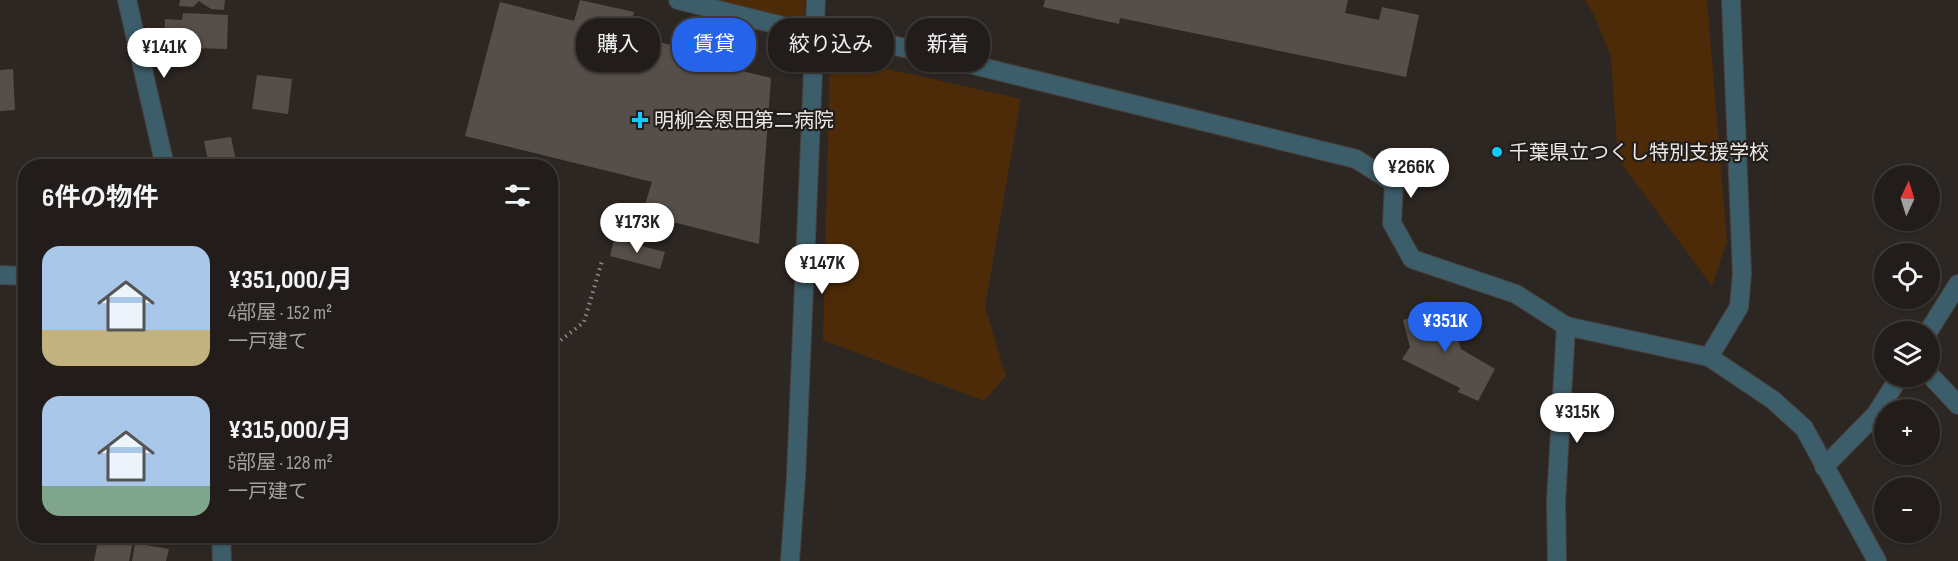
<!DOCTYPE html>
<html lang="ja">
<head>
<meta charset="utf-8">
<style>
	body { margin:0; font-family:"Sofia Sans Condensed","Noto Sans JP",sans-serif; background:#2a2623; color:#f1f3f6; height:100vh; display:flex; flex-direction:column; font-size:22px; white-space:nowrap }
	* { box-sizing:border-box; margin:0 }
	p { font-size:20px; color:#a2a2a2 }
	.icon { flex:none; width:33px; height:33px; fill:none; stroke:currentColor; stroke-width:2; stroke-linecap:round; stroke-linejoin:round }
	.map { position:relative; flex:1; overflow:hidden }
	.side { position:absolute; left:18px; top:159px; width:540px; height:384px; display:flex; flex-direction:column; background:#221d1a; border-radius:24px; box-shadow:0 2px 4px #0004,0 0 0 2px #3f3b39 }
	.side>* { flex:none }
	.hud { position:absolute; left:576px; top:18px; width:570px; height:54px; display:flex; gap:12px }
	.needle { width:39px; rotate:4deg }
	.controls { position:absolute; left:1874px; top:165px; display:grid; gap:12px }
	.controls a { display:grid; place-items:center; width:66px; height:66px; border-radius:50%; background:#221d1a; box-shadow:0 2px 4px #0004,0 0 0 2px #3f3b39; font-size:30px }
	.price { position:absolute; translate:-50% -51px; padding:0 14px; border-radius:21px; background:#fff; color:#222; font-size:20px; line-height:39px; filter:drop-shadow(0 2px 3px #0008) }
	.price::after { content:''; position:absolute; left:50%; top:36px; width:18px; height:14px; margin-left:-9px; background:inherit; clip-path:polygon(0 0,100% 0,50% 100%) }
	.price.selected { background:#2563eb; color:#fff }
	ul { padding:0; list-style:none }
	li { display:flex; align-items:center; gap:18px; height:150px; padding:0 24px }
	li span { display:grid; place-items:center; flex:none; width:168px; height:120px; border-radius:18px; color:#555 }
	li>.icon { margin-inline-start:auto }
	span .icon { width:72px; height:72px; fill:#fffc; stroke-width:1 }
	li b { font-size:26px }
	h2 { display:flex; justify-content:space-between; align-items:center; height:72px; padding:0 24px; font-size:26px }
	.tag { padding:0 21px; border-radius:24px; background:#221d1a; box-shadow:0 2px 4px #0004,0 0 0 2px #3f3b39; font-size:21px; line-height:54px }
	.tag.selected { background:#2563eb; color:#fff }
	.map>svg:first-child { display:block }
	.green { fill:#4d2b08 }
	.building { fill:#554e49 }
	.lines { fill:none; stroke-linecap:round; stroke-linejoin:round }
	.minor-casing { stroke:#48423e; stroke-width:20 }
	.path { stroke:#8f8a86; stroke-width:4; stroke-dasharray:1.5 4.5; stroke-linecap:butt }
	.minor { stroke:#3c5d6a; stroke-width:18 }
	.poi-dot { fill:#13cafb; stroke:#231e19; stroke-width:2 }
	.labels { text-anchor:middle; stroke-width:4.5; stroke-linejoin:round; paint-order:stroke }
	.poi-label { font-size:20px; fill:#ece8e5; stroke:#231e19; text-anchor:start }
</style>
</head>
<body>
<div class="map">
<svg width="1958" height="561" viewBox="0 0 1958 561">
	<rect width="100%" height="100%" fill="#2d2723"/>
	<!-- green -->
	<g class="green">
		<polygon points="715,0 805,0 804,21"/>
		<polygon points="1585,0 1707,0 1727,241 1712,286 1618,159 1611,57 1594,15"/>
		<polygon points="830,56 1021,99 985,307 1006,376 984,401 823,340"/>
	</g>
	<!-- building -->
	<g class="building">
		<polygon points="180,0 225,0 224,10 211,9 199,1 193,7 179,6"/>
		<polygon points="580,0 634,12 629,34 708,55 706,62 771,78 759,244 642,214 652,182 465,136 500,2 574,21"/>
		<polygon points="1045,0 1348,0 1345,13 1379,20 1382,7 1419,15 1406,77 1120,18 1119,24 1043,7"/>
		<polygon points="183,13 228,15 227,49 164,47 165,19 182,20"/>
		<polygon points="13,69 15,110 0,111 0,70"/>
		<polygon points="257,75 292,79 288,114 252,109"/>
		<polygon points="231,137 237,166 209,166 204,141"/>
		<polygon points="614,239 665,252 660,269 610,256"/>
		<polygon points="1449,306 1461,349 1495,369 1478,401 1458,392 1460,388 1402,359 1410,347 1403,320"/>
		<polygon points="26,323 26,342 21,343 19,324"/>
		<polygon points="99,536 133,541 129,561 94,561"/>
		<polygon points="135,543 169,549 166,561 132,561"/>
	</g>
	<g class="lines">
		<defs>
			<g id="minor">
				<polyline points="127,0 165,166"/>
				<polyline points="678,0 815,34"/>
				<polyline points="815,26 1356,159 1394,183 1392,223 1412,259 1516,294 1566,326 1709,357 1773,400 1804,428 1877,561"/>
				<polyline points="0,275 26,276"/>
				<polyline points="1928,332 1958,284"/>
				<polyline points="1709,357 1739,307 1742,274 1731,0"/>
				<polyline points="1929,374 1958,405"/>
				<polyline points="1824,467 1876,414 1900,376"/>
				<polyline points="221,536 222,561"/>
				<polyline points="790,561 796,477 816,0"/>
				<polyline points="1557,561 1556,502 1566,326"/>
			</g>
		</defs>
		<!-- minor casing -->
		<use href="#minor" class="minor-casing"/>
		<!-- path -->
		<polyline class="path" points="556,344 584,322 602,261"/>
		<!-- minor -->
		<use href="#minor" class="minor"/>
	</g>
	<!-- markers -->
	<g class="poi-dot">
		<path d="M637 111h6v6h6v6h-6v6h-6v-6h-6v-6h6z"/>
		<circle cx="1497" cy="152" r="6"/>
	</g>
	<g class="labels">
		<!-- poi labels -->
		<g class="poi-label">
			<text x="654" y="127">明柳会恩田第二病院</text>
			<text x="1509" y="159">千葉県立つくし特別支援学校</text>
		</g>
	</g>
</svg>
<div class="controls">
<a><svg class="needle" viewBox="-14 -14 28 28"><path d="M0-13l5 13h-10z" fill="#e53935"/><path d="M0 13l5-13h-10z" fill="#a2a2a2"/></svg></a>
<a><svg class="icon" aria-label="locate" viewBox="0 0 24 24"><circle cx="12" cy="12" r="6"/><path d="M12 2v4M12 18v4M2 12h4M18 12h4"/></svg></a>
<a><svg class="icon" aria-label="layers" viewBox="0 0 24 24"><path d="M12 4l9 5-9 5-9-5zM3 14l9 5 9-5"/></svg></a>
<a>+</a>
<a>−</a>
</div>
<b class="price" style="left:164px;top:79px">¥141K</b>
<b class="price" style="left:1411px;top:199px">¥266K</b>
<b class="price" style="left:637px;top:254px">¥173K</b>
<b class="price" style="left:822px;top:295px">¥147K</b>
<b class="price selected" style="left:1445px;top:353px">¥351K</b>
<b class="price" style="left:1577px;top:444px">¥315K</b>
<div class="hud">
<a class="tag">購入</a>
<a class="tag selected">賃貸</a>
<a class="tag">絞り込み</a>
<a class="tag">新着</a>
</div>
<section class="side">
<h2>6件の物件<svg class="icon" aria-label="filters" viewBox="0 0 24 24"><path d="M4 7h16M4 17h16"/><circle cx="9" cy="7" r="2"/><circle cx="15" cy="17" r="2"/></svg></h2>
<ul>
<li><span style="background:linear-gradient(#a9c7e8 70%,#c2b280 0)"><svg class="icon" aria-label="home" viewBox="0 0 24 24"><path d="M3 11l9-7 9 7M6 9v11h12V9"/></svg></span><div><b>¥351,000/月</b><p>4部屋 · 152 m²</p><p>一戸建て</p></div></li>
<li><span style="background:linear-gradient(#a9c7e8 75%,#7fa58c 0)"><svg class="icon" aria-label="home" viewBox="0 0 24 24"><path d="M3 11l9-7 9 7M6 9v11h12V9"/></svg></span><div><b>¥315,000/月</b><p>5部屋 · 128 m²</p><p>一戸建て</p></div></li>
</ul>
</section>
</div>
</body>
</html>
